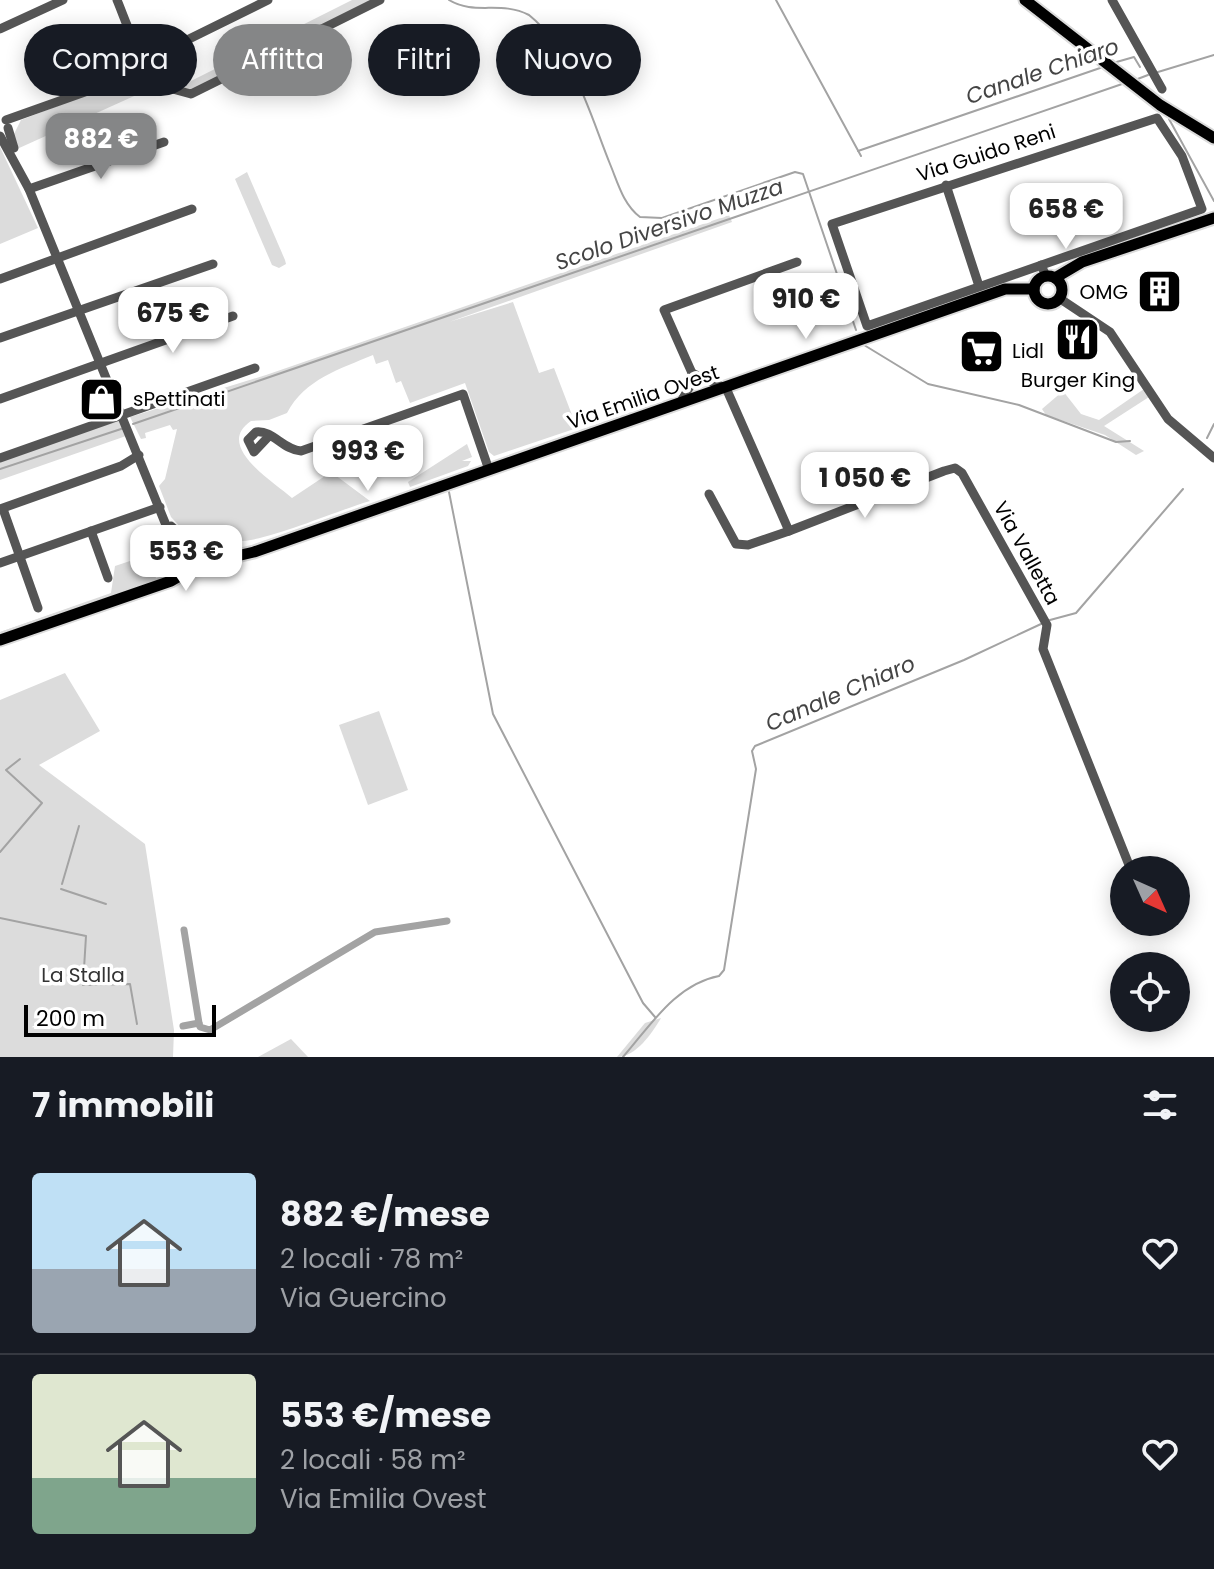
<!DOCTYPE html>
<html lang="it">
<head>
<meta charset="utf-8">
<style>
	body { margin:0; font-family:Poppins,sans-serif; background:#242831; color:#f1f3f6; height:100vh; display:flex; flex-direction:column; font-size:30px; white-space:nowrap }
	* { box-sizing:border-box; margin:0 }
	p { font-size:26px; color:#9ea1a6 }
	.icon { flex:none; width:44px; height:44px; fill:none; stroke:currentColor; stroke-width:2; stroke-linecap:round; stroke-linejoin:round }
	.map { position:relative; height:1057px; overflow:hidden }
	.sheet { display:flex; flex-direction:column; background:#171b24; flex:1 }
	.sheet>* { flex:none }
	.hud { position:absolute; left:24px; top:24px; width:800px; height:72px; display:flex; gap:16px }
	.needle { width:52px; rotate:135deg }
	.controls { position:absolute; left:1110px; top:856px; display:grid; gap:16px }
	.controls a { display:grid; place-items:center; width:80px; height:80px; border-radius:50%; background:#171b24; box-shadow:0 4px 20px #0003; font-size:40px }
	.scale { position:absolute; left:24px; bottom:20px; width:192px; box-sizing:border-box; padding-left:8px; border:4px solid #000; border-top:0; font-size:22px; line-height:28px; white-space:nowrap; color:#000; -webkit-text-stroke:6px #fff; paint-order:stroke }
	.price { position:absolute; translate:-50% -68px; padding:0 18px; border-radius:16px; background:#fff; color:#222; font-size:26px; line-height:52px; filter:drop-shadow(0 2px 4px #0008) }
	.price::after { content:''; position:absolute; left:50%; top:48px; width:24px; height:18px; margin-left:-12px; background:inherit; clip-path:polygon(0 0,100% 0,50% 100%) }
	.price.selected { background:#858687; color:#fff }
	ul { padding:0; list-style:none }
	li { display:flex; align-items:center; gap:24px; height:200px; padding:0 32px }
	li+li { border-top:2px solid #363941 }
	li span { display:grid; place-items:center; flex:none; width:224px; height:160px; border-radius:8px; color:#555 }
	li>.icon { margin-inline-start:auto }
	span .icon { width:96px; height:96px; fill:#fffc; stroke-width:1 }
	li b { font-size:34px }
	h2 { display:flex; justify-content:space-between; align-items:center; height:96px; padding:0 32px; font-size:34px }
	.pill { padding:0 28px; border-radius:36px; background:#171b24; box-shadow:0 4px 20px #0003; font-size:28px; line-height:72px }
	.pill.selected { background:#858687; color:#fff }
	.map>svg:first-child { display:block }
	.green { fill:#dcdcdc }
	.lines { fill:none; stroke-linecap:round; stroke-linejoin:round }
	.stream { stroke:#a3a3a3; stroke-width:2 }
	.canal { stroke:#a3a3a3; stroke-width:7 }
	.major-casing { stroke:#dbdbdb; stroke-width:15 }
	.minor { stroke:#555; stroke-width:9 }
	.major { stroke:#000; stroke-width:11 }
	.labels { text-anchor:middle; stroke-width:7; stroke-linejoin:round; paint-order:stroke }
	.street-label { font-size:20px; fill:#000; stroke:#fff }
	.poi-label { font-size:20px; fill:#000; stroke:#fff; text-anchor:start }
	.park-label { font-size:20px; fill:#333; stroke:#fff }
	.water-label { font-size:22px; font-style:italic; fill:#444; stroke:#fff }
</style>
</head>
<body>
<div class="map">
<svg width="1214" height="1057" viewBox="0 0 1214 1057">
	<rect width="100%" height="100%" fill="#fff"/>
	<!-- green -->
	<g class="green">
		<path d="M352,0h23l-181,90 -13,-3c-6,-9 -12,-19 -5,-30l13,25z"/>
		<polygon points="131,81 143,92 17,149 13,136 21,120 120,82"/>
		<polygon points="0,147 38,228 0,244"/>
		<polygon points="247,172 285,260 286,264 279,268 272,265 235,179"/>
		<path d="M729,215l3,7 -283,100 64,-20 26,71 15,-5 23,60 -83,28 -5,-4 -24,-69 -55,20 -9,-22 -5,2 -8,-23 -12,4 -3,-9c-33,14 -68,24 -86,58l-18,7 -18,1c-37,25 22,60 41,77l39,-26 39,29c-34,10 -95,37 -127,40 -25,2 -31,-14 -59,-10l-13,-14 -12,-31 6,-7 12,-50 -4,1 -3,-5 -25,8 1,5 -5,1 -11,-22 136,-42z"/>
		<polygon points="1144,389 1149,397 1104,426 1144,451 1136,455 1105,435 1046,415 1042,409 1063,391 1081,414 1099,420"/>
		<polygon points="120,420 126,436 0,480 0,459"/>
		<polygon points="467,444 472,457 462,461 471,461 468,466 410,487 408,482"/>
		<polygon points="148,555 157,581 0,636 0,632 111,593 115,566"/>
		<polygon points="65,673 100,731 39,765 145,844 174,1030 173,1057 0,1057 0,700"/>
		<polygon points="379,711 408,790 368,805 339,725"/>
		<path d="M661,1018c-9,15 -25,39 -44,39l28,-34z"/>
		<polygon points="291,1039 308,1057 258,1057"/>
	</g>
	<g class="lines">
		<!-- stream -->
		<g class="stream">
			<path d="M449,0c26,16 51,0 80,15 45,37 60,97 81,149 8,19 13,40 30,53l22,1 133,-46 8,2 53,156"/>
			<polyline points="776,0 861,156"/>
			<polyline points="1113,63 1134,57 1140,67"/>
			<polyline points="1158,72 1214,55"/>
			<polyline points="1135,80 1148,75"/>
			<polyline points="1169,119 1214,201"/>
			<polyline points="858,151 1103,67"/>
			<polyline points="864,345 928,384 1019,405 1116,442 1130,441"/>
			<polyline points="133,424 1125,83"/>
			<polyline points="1207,438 1214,424"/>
			<polyline points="0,469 124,428"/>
			<polyline points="449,492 493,714 643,1003 655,1017"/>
			<polyline points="1050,620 1076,613 1183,489"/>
			<polyline points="0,852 42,803 6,770 20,759"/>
			<polyline points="62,884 79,826"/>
			<polyline points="61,889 106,904"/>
			<polyline points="0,918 86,936 83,985 130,984 137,1024"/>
			<path d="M623,1057c27,-31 53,-73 96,-81l5,-6 32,-201 -4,-18 3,-5 209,-86 77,-36"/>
		</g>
		<!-- canal -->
		<g class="canal">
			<polyline points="184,930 199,1023"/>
			<polyline points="183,1026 199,1023 200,1027 210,1030 375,932 447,921"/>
		</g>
		<defs>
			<g id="major">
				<polyline points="1025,0 1160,105 1214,138"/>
				<circle cx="1048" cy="290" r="14"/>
				<polyline points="1055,278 1082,262 1214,218"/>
				<circle cx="200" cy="553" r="15"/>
				<polyline points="211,562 254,552 1005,289 1034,289"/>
				<polyline points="0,640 171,581 195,567"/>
			</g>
		</defs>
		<!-- major casing -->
		<use href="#major" class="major-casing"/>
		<!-- minor -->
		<g class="minor">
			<path d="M117,0c9,21 17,52 37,63"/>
			<polyline points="1112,0 1162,89"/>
			<polyline points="0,29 63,0"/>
			<polyline points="156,63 185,41 268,0"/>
			<polyline points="179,90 159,64 146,65 141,72 140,81 149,90 169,88 191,94 380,0"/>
			<polygon points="1157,118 1182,156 1202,209 867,326 832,224"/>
			<polyline points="6,120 141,72"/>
			<polyline points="8,128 14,148"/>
			<polyline points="0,136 29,189 168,530 185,555"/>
			<polyline points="946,185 979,286"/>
			<polyline points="29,189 164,142"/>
			<polyline points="1041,265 1046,276"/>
			<polyline points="0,279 192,209"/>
			<polyline points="1059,298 1110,332 1168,419 1214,458"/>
			<polyline points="0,338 213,264"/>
			<polyline points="692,373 725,388"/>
			<polyline points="726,388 789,531 944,471 955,468 962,473 1047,625 1043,649 1131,870"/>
			<polyline points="0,399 233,316"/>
			<polyline points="680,403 692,383 692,373 664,310 797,262"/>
			<path d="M270,435l-16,17 -6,-12 8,-8c17,-2 27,18 45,19l162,-57 26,76"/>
			<polyline points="0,458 255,368"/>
			<polyline points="709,494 736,544 748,545 789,531"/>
			<polyline points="0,509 121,466 139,455"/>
			<polyline points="3,509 38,608"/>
			<polyline points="171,526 189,542"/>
			<polyline points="91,531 108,578"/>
			<polyline points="0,563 160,507"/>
			<polyline points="1147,924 1148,922"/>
		</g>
		<!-- major -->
		<use href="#major" class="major"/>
	</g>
	<!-- icons -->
	<defs>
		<symbol id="building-square" viewBox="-11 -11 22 22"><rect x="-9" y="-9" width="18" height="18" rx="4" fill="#000" stroke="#fff"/><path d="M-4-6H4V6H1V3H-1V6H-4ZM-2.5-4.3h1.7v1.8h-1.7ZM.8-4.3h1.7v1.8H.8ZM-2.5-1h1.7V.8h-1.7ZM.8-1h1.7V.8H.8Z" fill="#fff"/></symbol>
		<symbol id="restaurant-square" viewBox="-11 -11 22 22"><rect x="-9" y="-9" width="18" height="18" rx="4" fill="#000" stroke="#fff"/><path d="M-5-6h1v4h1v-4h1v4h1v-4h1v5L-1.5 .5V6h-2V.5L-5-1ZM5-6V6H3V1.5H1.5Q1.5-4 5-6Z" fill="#fff"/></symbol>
		<symbol id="supermarket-square" viewBox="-11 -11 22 22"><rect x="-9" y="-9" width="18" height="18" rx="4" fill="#000" stroke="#fff"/><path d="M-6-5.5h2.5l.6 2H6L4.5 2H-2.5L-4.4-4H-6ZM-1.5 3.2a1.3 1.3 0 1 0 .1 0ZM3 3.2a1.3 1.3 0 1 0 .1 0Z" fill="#fff"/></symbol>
		<symbol id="shop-square" viewBox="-11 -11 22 22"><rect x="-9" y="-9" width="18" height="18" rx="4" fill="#000" stroke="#fff"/><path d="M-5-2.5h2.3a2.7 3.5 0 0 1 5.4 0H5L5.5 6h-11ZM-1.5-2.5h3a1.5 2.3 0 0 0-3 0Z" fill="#fff"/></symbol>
	</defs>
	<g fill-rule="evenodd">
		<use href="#building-square" x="1134" y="266" width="51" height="51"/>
		<use href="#restaurant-square" x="1052" y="314" width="51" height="51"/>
		<use href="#supermarket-square" x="956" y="326" width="51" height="51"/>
		<use href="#shop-square" x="76" y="374" width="51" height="51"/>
	</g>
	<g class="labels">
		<!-- street labels -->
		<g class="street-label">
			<text transform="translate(986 153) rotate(-18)" y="7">Via Guido Reni</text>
			<text transform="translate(643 397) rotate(-19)" y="7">Via Emilia Ovest</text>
			<text transform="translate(1027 553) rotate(61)" y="7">Via Valletta</text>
		</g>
		<!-- poi labels -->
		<g class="poi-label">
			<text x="1128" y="299" text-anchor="end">OMG</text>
			<text x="1012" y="358">Lidl</text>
			<text x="1078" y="387" text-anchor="middle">Burger King</text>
			<text x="133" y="406">sPettinati</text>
		</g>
		<!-- park labels -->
		<g class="park-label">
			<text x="83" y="982">La Stalla</text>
		</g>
		<!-- water labels -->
		<g class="water-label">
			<text transform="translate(1042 71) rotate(-19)" y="8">Canale Chiaro</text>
			<text transform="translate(669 224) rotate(-19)" y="8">Scolo Diversivo Muzza</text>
			<text transform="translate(840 693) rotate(-23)" y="8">Canale Chiaro</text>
		</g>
	</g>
</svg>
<div class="controls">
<a><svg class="needle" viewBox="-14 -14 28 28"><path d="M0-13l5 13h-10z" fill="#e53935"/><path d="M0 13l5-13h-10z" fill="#9ea1a6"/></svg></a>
<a><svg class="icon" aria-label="locate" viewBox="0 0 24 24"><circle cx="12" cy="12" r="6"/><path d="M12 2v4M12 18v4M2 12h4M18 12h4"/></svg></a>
</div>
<div class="scale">200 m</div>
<b class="price selected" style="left:101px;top:181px">882 €</b>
<b class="price" style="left:1066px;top:251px">658 €</b>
<b class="price" style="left:806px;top:341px">910 €</b>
<b class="price" style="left:173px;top:355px">675 €</b>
<b class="price" style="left:368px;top:493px">993 €</b>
<b class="price" style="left:865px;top:520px">1 050 €</b>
<b class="price" style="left:186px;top:593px">553 €</b>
<div class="hud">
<a class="pill">Compra</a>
<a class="pill selected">Affitta</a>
<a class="pill">Filtri</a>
<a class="pill">Nuovo</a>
</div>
</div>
<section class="sheet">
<h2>7 immobili<svg class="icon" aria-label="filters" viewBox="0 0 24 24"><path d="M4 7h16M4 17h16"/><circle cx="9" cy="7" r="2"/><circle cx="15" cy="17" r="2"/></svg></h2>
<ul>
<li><span style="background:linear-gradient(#bfe0f5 60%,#9aa5b1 0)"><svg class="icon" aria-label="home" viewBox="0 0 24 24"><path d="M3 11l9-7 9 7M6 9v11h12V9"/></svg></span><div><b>882 €/mese</b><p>2 locali · 78 m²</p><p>Via Guercino</p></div><svg class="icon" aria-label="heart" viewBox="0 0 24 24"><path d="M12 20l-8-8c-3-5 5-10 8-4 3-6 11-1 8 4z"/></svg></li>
<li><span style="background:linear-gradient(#dfe7d0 65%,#7fa58c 0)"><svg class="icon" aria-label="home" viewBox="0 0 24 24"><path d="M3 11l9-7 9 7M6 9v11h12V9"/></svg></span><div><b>553 €/mese</b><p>2 locali · 58 m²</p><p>Via Emilia Ovest</p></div><svg class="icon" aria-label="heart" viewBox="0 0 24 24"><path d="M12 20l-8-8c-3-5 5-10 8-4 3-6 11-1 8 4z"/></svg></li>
</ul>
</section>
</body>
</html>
